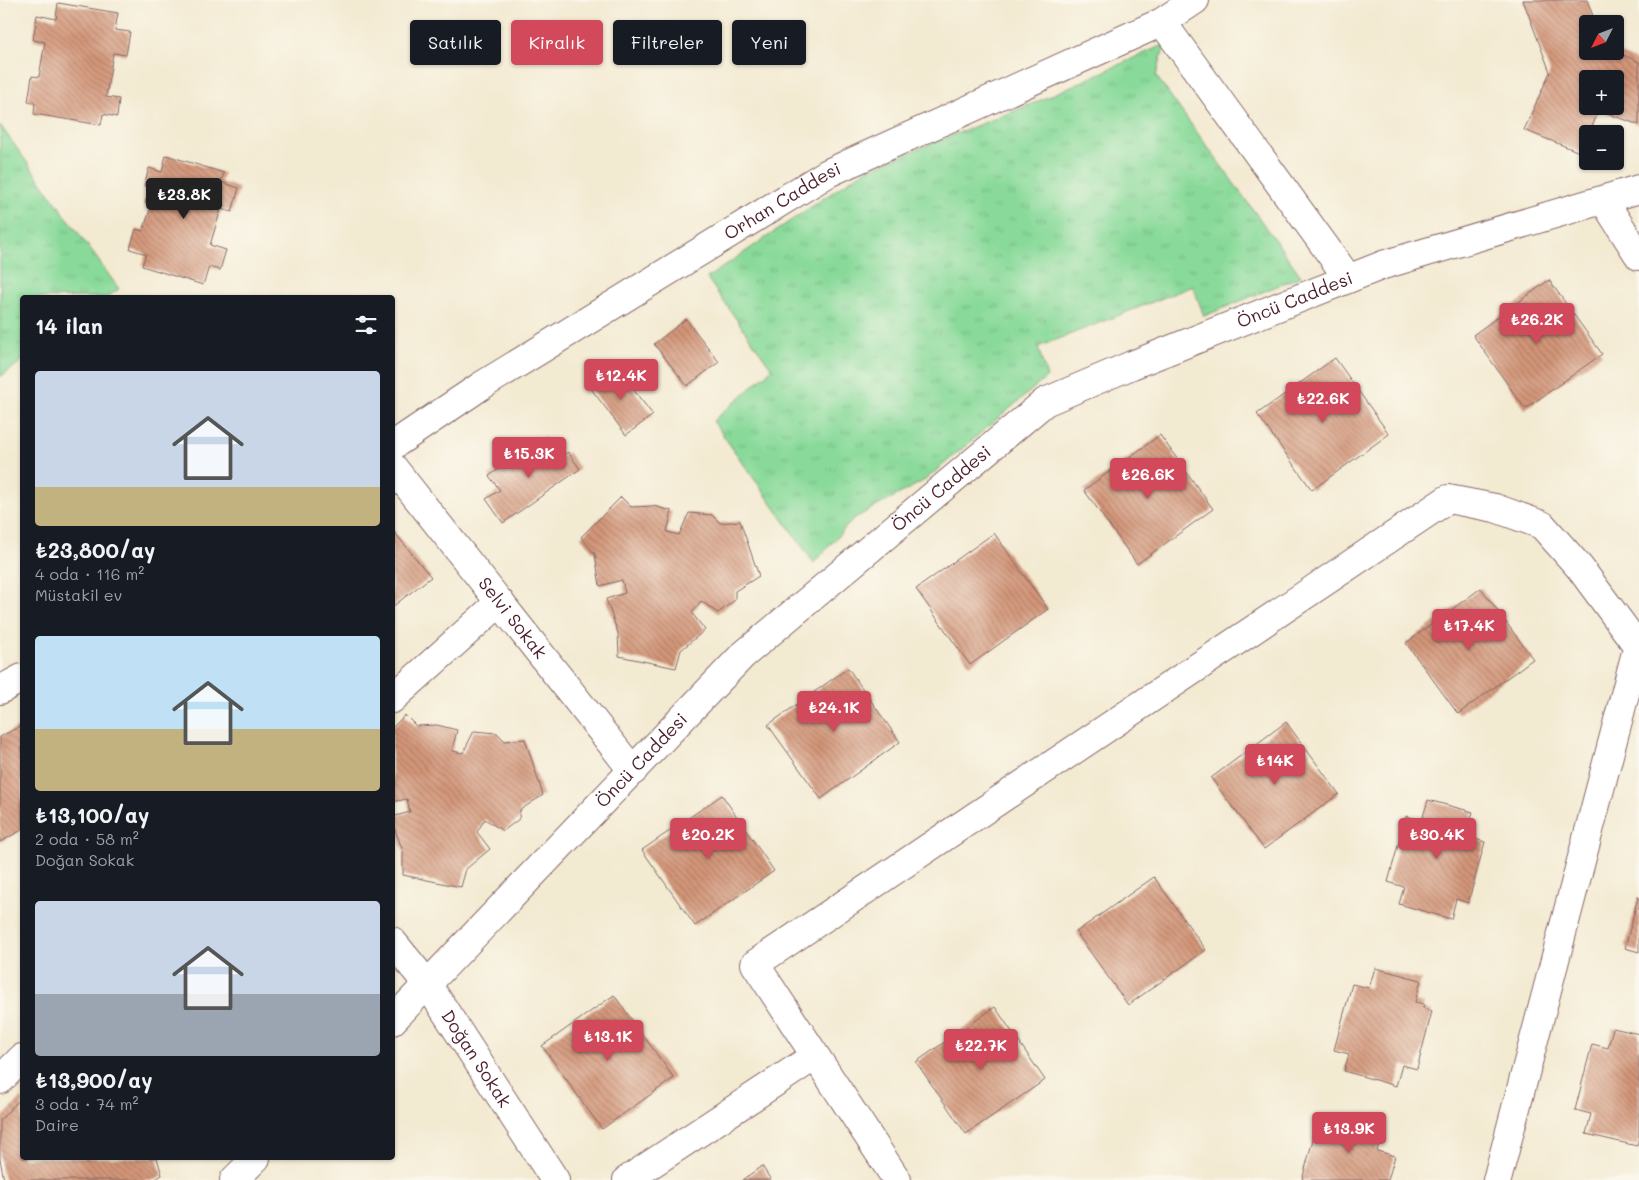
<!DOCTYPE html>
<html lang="tr">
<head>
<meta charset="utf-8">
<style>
	body { margin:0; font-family:Mali,sans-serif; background:#20242c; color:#f1f3f6; height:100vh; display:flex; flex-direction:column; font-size:19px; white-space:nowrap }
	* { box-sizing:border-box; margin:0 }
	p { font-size:16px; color:#9ea1a6 }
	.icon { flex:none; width:28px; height:28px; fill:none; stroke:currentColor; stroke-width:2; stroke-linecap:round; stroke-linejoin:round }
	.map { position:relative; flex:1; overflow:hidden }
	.sheet { position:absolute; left:20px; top:295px; width:375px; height:865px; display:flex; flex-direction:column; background:#171b24; border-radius:5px; box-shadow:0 1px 4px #0004 }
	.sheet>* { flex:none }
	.banner { position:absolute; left:410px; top:20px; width:475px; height:45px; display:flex; gap:10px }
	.needle { width:32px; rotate:228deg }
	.controls { position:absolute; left:1579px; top:15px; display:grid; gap:10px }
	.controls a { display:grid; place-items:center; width:45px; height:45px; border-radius:5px; background:#171b24; box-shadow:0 1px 4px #0004; font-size:25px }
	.price { position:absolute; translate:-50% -42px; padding:0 11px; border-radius:5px; background:#d1495b; color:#fff; font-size:16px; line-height:32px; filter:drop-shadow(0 1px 2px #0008) }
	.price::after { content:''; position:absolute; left:50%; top:30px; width:15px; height:11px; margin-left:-8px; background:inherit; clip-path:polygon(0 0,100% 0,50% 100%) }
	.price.current { background:#222; color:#fff }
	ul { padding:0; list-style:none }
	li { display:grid; align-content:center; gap:10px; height:265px; padding:0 15px }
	li span { display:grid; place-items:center; height:155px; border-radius:5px; color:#555 }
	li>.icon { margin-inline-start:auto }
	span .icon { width:90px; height:90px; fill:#fffc; stroke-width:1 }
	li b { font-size:21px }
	h2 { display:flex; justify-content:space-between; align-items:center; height:60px; padding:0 15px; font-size:21px }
	.pill { padding:0 18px; border-radius:5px; background:#171b24; box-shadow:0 1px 4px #0004; font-size:18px; line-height:45px }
	.pill.current { background:#d1495b; color:#fff }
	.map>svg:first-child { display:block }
	.park { fill:url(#park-tufts); stroke:#6a7c62 }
	.building { fill:url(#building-back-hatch); fill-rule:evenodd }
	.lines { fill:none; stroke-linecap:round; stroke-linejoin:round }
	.minor-casing { stroke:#856665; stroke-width:30 }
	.tertiary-casing { stroke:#856665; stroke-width:30 }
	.minor { stroke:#fff; stroke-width:28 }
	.tertiary { stroke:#fff; stroke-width:28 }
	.labels { text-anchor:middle; stroke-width:4.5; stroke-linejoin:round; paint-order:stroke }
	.street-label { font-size:18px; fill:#4a1f2b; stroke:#fbf7ec }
</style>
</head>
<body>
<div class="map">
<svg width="1639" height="1180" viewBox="0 0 1639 1180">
	<defs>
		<pattern id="park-tufts" width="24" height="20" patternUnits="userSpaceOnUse" patternTransform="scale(1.25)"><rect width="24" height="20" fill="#89da9a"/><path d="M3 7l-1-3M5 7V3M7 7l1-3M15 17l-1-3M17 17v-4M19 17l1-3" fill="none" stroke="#78bb85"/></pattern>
		<pattern id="building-back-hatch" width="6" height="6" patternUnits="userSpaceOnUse" patternTransform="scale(1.25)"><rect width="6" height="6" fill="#d39679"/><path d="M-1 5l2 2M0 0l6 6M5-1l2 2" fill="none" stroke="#ad7a63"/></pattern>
	</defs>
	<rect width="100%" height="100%" fill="#fbf7ec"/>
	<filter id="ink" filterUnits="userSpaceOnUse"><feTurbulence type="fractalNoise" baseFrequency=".02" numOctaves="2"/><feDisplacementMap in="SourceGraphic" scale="10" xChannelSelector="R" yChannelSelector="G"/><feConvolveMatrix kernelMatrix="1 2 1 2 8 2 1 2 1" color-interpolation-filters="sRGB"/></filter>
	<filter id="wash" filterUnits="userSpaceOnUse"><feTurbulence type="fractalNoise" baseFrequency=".0096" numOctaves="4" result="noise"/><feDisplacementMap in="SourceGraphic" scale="20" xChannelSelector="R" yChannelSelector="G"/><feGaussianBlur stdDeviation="1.12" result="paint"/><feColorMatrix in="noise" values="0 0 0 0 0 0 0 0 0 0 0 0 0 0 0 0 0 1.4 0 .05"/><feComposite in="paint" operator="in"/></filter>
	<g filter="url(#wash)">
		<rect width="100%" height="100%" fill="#f3ead2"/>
		<!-- park -->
		<g class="park">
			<polygon points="1165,44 1156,76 1301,276 1204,316 1193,286 1038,347 1047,377 925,480 853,519 814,563 713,421 772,369 707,278 865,170 1034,103"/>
			<polygon points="0,125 119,289 107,297 22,298 22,361 0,377"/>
		</g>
		<g id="blocks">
			<!-- building -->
			<g class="building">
				<path d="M1523,0h64l9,24h-8v27h27l24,11v63l-40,-15 -10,24h-1v5l-6,14 -58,-23 26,-58zM1588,79h27v27h-27z"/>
				<polygon points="58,3 118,13 115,30 130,32 126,55 113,53 106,97 119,99 117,117 103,114 101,125 34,114 35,103 28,102 32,76 39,77 45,42 33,40 37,15 56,19"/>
				<polygon points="166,155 224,173 221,182 239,188 232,212 221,209 210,245 226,250 220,270 209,267 203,285 142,266 146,254 130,249 136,229 143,231 152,204 145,203 150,188 144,186 149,168 162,172"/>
				<polygon points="1549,280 1602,354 1525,409 1473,335"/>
				<polygon points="686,319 719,362 687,386 654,344"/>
				<polygon points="1335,358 1389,434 1312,490 1257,414"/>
				<polygon points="615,366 653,415 626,435 589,386"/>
				<polygon points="1160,435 1213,509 1137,564 1084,490"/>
				<polygon points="544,437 559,459 568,452 580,469 503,523 486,499 500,490 489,476"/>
				<polygon points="621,497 631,507 653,506 672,511 667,532 679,535 689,513 712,515 720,523 740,521 759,576 735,591 735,600 718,613 701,601 692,613 705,630 681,650 676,668 619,656 618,633 606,599 625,593 622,580 600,586 595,554 581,537"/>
				<polygon points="392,529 431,577 392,607"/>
				<polygon points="994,533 1048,609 970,665 916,589"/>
				<polygon points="1481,588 1533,659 1458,714 1406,643"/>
				<polygon points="848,668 900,742 821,799 768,725"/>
				<polygon points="405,715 416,726 437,725 457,730 452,751 463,753 474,731 497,733 505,741 525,739 543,795 520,810 519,819 503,831 485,819 477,832 490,849 466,869 461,887 403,875 403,851 392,822 392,817 410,812 407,799 392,802 392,728"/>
				<polygon points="1286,722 1339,794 1264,849 1211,778"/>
				<polygon points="22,725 22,830 0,842 0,737"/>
				<polygon points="722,795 774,871 695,926 642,850"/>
				<polygon points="1428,800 1473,812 1466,836 1485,842 1468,903 1456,899 1451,919 1399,904 1404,887 1388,882 1406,816 1422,820"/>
				<polygon points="1154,877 1206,950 1128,1005 1076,932"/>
				<polygon points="1638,897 1639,897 1639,952 1625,948"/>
				<polygon points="1375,968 1421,980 1415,1002 1424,1004 1423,1008 1432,1011 1417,1069 1402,1065 1396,1086 1344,1071 1349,1054 1334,1050 1352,984 1369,988"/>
				<polygon points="614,995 674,1078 602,1129 542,1046"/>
				<polygon points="995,1007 1045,1080 966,1134 916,1062"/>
				<polygon points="1613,1028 1639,1034 1639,1137 1637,1146 1586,1134 1591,1114 1575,1110 1592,1044 1608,1048"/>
				<polygon points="22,1097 22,1158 157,1158 162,1175 154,1180 4,1180 0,1159 0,1120"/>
				<polygon points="1339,1115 1383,1127 1377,1151 1395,1156 1388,1180 1302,1180 1315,1132 1333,1137"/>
				<polygon points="762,1166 771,1180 742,1180"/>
			</g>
		</g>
	</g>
	<g filter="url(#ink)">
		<use href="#blocks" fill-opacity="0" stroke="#856665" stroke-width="1"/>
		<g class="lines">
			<defs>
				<g id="minor">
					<polyline points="1162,22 1348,278"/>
					<polyline points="1604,201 1639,256"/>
					<path id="s1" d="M392,466l241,305"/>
					<polyline points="392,699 500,602"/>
					<path id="s2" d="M392,941l36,44 127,195"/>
					<polyline points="0,1080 22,1058"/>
					<polyline points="627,1180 815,1056"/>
					<polyline points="897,1180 755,964 1448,499 1495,508 1542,525 1580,568 1639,648"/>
					<polyline points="1497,1180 1639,641"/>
				</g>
				<g id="tertiary">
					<path id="s3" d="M392,446l89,-60 347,-213 334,-151 33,-22"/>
					<polyline points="0,690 22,678"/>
					<path id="s4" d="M392,1021l350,-365 303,-254 87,-37 251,-100 256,-76"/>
					<polyline points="234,1180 256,1158"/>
				</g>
			</defs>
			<!-- minor casing -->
			<use href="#minor" class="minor-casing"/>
			<!-- tertiary casing -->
			<use href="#tertiary" class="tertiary-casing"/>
			<!-- minor -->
			<use href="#minor" class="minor"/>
			<!-- tertiary -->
			<use href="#tertiary" class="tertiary"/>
		</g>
	</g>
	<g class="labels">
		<!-- street labels -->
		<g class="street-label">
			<text dy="6" stroke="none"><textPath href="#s3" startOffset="461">Orhan Caddesi</textPath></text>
			<text dy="6" stroke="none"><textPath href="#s4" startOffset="1171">Öncü Caddesi</textPath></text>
			<text dy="6" stroke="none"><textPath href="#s4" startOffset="766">Öncü Caddesi</textPath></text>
			<text dy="6" stroke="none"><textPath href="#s1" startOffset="194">Selvi Sokak</textPath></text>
			<text dy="6" stroke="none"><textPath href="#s4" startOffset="361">Öncü Caddesi</textPath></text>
			<text dy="6" stroke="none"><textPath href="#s2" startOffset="145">Doğan Sokak</textPath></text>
		</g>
	</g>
</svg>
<div class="controls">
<a><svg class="needle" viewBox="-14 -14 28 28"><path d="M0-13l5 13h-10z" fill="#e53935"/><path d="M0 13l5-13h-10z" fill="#9ea1a6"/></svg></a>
<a>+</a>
<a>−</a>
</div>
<b class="price current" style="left:184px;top:220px">₺23.8K</b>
<b class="price" style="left:1537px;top:345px">₺26.2K</b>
<b class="price" style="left:621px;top:401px">₺12.4K</b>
<b class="price" style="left:1323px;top:424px">₺22.6K</b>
<b class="price" style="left:529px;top:479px">₺15.3K</b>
<b class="price" style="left:1148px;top:500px">₺26.6K</b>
<b class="price" style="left:1469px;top:651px">₺17.4K</b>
<b class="price" style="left:834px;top:733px">₺24.1K</b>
<b class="price" style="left:1275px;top:786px">₺14K</b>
<b class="price" style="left:708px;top:860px">₺20.2K</b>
<b class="price" style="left:1437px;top:860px">₺30.4K</b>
<b class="price" style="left:608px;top:1062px">₺13.1K</b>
<b class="price" style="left:981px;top:1071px">₺22.7K</b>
<b class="price" style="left:1349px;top:1154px">₺13.9K</b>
<div class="banner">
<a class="pill">Satılık</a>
<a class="pill current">Kiralık</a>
<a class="pill">Filtreler</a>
<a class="pill">Yeni</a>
</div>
<section class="sheet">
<h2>14 ilan<svg class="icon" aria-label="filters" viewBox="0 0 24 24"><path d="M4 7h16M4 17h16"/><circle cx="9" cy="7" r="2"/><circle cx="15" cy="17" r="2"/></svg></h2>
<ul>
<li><span style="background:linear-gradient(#c9d6e8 75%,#c2b280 0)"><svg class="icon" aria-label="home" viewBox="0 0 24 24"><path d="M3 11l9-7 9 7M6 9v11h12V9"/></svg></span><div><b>₺23,800/ay</b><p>4 oda · 116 m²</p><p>Müstakil ev</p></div></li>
<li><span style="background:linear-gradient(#bfe0f5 60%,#c2b280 0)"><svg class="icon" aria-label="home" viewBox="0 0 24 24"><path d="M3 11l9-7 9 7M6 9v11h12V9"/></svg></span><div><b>₺13,100/ay</b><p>2 oda · 58 m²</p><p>Doğan Sokak</p></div></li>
<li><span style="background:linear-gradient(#c9d6e8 60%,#9aa5b1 0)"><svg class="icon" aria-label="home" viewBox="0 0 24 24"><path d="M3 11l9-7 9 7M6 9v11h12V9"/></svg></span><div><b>₺13,900/ay</b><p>3 oda · 74 m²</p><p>Daire</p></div></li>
</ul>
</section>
</div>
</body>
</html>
